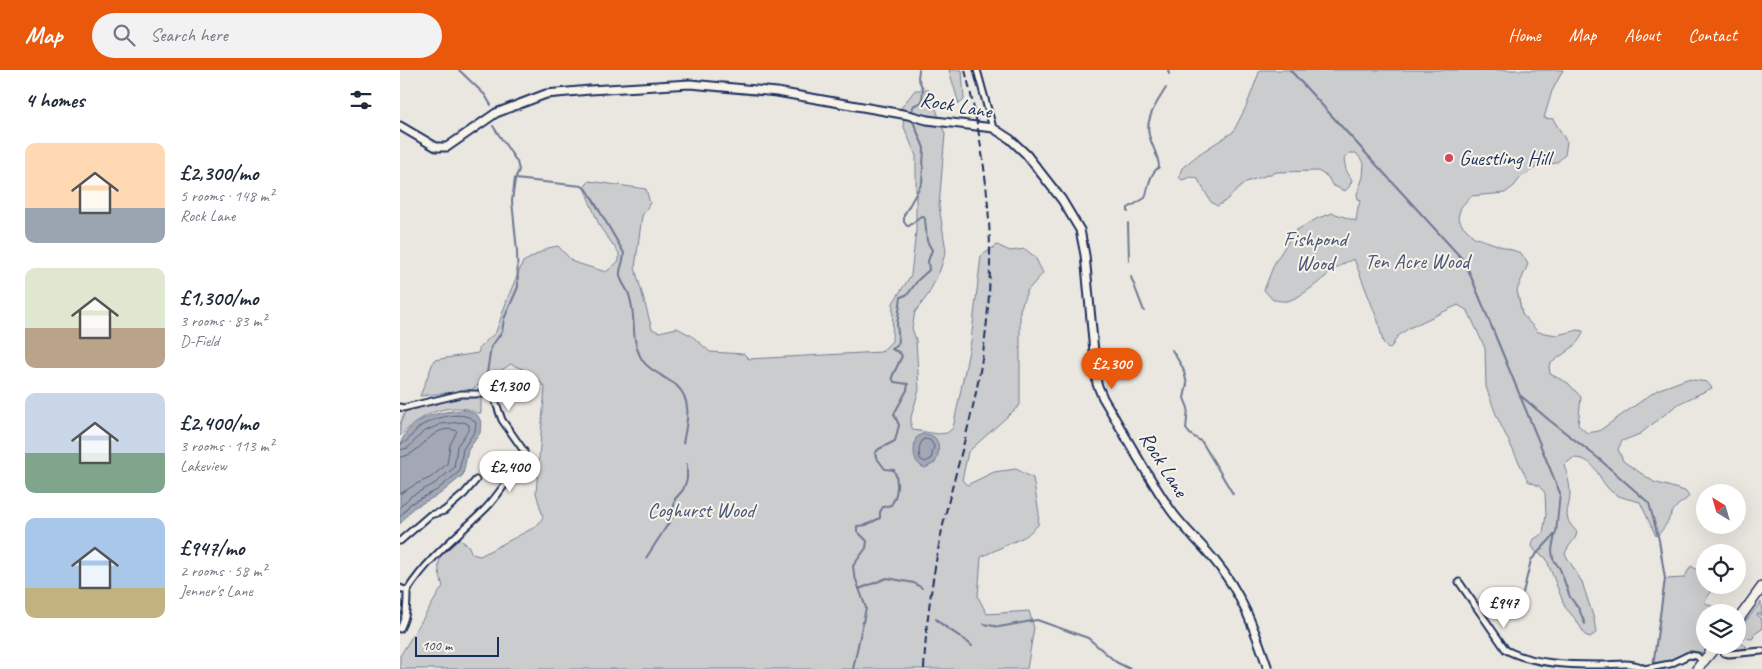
<!DOCTYPE html>
<html lang="en">
<head>
<meta charset="utf-8">
<style>
	body { margin:0; font-family:Caveat,sans-serif; background:#f2f2f3; color:#1f2937; height:100vh; display:flex; flex-direction:column; font-size:19px; white-space:nowrap }
	* { box-sizing:border-box; margin:0 }
	p { font-size:16px; color:#747a83 }
	.icon { flex:none; width:28px; height:28px; fill:none; stroke:currentColor; stroke-width:2; stroke-linecap:round; stroke-linejoin:round }
	.map { position:relative; flex:1; overflow:hidden }
	.panel { display:flex; flex-direction:column; background:#fff; width:400px }
	.panel>* { flex:none }
	.needle { width:32px; rotate:323deg }
	.buttons { position:absolute; left:1296px; top:414px; display:grid; gap:10px }
	.buttons a { display:grid; place-items:center; width:50px; height:50px; border-radius:50%; background:#fff; box-shadow:0 5px 20px #0002; font-size:25px }
	.scale { position:absolute; left:15px; bottom:12px; width:84px; box-sizing:border-box; padding-left:5px; border:2px solid #1b2f5e; border-top:0; font-size:14px; line-height:18px; white-space:nowrap; color:#1b2f5e; -webkit-text-stroke:4px #f7f3e8; paint-order:stroke }
	.price { position:absolute; translate:-50% -42px; padding:0 11px; border-radius:18px; background:#fff; color:#222; font-size:16px; line-height:32px; filter:drop-shadow(0 1px 2px #0008) }
	.price::after { content:''; position:absolute; left:50%; top:30px; width:15px; height:11px; margin-left:-8px; background:inherit; clip-path:polygon(0 0,100% 0,50% 100%) }
	.price.active { background:#ea580c; color:#fff }
	ul { padding:0; list-style:none }
	li { display:flex; align-items:center; gap:15px; height:125px; padding:0 25px }
	li span { display:grid; place-items:center; flex:none; width:140px; height:100px; border-radius:10px; color:#555 }
	li>.icon { margin-inline-start:auto }
	span .icon { width:60px; height:60px; fill:#fffc; stroke-width:1 }
	li b { font-size:21px }
	h2 { display:flex; justify-content:space-between; align-items:center; height:60px; padding:0 25px; font-size:21px }
	header { display:flex; align-items:center; gap:30px; box-sizing:border-box; height:70px; padding:0 25px; background:#ea580c; color:#fff }
	header strong { font-size:24px }
	nav { display:flex; gap:28px; margin-inline-start:auto; font-size:18px }
	.search { width:350px; height:45px; background:#f2f2f3; display:flex; align-items:center; gap:12px; box-sizing:border-box; padding:0 18px; border-radius:28px; color:#747a83; font-size:19px }
	main { display:flex; flex:1; min-height:0 }
	.map>svg:first-child { display:block }
	.green { fill:#cbcccd; stroke:#737e96 }
	.water { fill:#a3a8b4; stroke:#6d7892 }
	.lines { fill:none; stroke-linecap:round; stroke-linejoin:round }
	.shore { stroke:#515f80; stroke-width:1 }
	.stream { stroke:#6d7892; stroke-width:2 }
	.street-casing { stroke:#1b2f5e; stroke-width:9 }
	.secondary-casing { stroke:#1b2f5e; stroke-width:11 }
	.highway-casing { stroke:#1b2f5e; stroke-width:12 }
	.street { stroke:#f7f3e8; stroke-width:5 }
	.secondary { stroke:#f7f3e8; stroke-width:7 }
	.highway { stroke:#f7f3e8; stroke-width:9 }
	.rail { stroke:#1b2f5e; stroke-width:2; stroke-dasharray:8 4; stroke-linecap:butt }
	.poi-dot { fill:#d1495b; stroke:#f7f3e8; stroke-width:2 }
	.labels { text-anchor:middle; stroke-width:4; stroke-linejoin:round; paint-order:stroke }
	.street-label { font-size:21px; fill:#1b2f5e; stroke:#f7f3e8 }
	.poi-label { font-size:21px; fill:#1b2f5e; stroke:#f7f3e8; text-anchor:start }
	.park-label { font-size:21px; fill:#47567a; stroke:#f7f3e8 }
</style>
</head>
<body>
<header>
<strong>Map</strong>
<div class="search"><svg class="icon" aria-label="search" viewBox="0 0 24 24"><circle cx="10" cy="10" r="6"/><path d="M15 15l6 6"/></svg>Search here</div>
<nav><a>Home</a><a>Map</a><a>About</a><a>Contact</a></nav>
</header>
<main>
<section class="panel">
<h2>4 homes<svg class="icon" aria-label="filters" viewBox="0 0 24 24"><path d="M4 7h16M4 17h16"/><circle cx="9" cy="7" r="2"/><circle cx="15" cy="17" r="2"/></svg></h2>
<ul>
<li><span style="background:linear-gradient(#ffd9b3 65%,#9aa5b1 0)"><svg class="icon" aria-label="home" viewBox="0 0 24 24"><path d="M3 11l9-7 9 7M6 9v11h12V9"/></svg></span><div><b>£2,300/mo</b><p>5 rooms · 148 m²</p><p>Rock Lane</p></div></li>
<li><span style="background:linear-gradient(#dfe7d0 60%,#b9a48a 0)"><svg class="icon" aria-label="home" viewBox="0 0 24 24"><path d="M3 11l9-7 9 7M6 9v11h12V9"/></svg></span><div><b>£1,300/mo</b><p>3 rooms · 83 m²</p><p>D-Field</p></div></li>
<li><span style="background:linear-gradient(#c9d6e8 60%,#7fa58c 0)"><svg class="icon" aria-label="home" viewBox="0 0 24 24"><path d="M3 11l9-7 9 7M6 9v11h12V9"/></svg></span><div><b>£2,400/mo</b><p>3 rooms · 113 m²</p><p>Lakeview</p></div></li>
<li><span style="background:linear-gradient(#a9c7e8 70%,#c2b280 0)"><svg class="icon" aria-label="home" viewBox="0 0 24 24"><path d="M3 11l9-7 9 7M6 9v11h12V9"/></svg></span><div><b>£947/mo</b><p>2 rooms · 58 m²</p><p>Jenner's Lane</p></div></li>
</ul>
</section>
<div class="map">
<svg width="1362" height="599" viewBox="0 0 1362 599">
	<rect width="100%" height="100%" fill="#eae7e0"/>
	<filter id="ink" filterUnits="userSpaceOnUse"><feTurbulence type="fractalNoise" baseFrequency=".02" numOctaves="2"/><feDisplacementMap in="SourceGraphic" scale="10" xChannelSelector="R" yChannelSelector="G"/><feConvolveMatrix kernelMatrix="1 2 1 2 8 2 1 2 1" color-interpolation-filters="sRGB"/></filter>
	<g filter="url(#ink)">
		<!-- green -->
		<g class="green">
			<polygon points="549,0 562,0 564,30 559,34"/>
			<path d="M860,0h303l-11,21 -8,27 9,1 14,23 -2,13 -9,8 -16,2 -19,12 -7,9 -9,7 -34,3 -10,11 -3,10 4,8 12,12 47,16 7,11 -11,26 5,24 16,18 19,3 21,-5 5,1c-2,14 -24,25 -34,34l1,9 18,9 13,14 -3,28 9,8 12,-2 58,-41 30,-11 20,3 5,6 -34,16 -38,30 -18,7 -4,8 5,12 31,21 31,9 4,5c-3,5 -8,6 -12,10 -9,10 -9,21 -21,30l-16,-34c-11,-3 -26,-5 -33,-15 -11,-13 -12,-29 -34,-29l-9,7c3,9 6,18 6,28 0,18 -10,22 7,39 -1,9 -9,12 -12,22l17,28 12,37 2,14 -6,4 -5,-2 -8,-14 -12,-14 -19,-49 -10,-6 -4,-6 1,-6 10,-7 3,-18 -1,-22 -6,-7 -11,-5 -31,-64 -11,-30 -1,-39 -17,-37 -10,-6 -49,23 -12,9 -5,9 -4,3 -5,-7 -5,-21 -24,-62c-23,7 -41,34 -66,42 -4,1 -11,-1 -15,-1l-9,-10 11,-28 20,-31 23,-13 15,-5 23,8 2,-14 3,-7 -3,-1 -1,-5 6,-17 1,-14 -8,-10h-7l-5,6 2,11 6,10 -3,7 -4,4 -13,-6 -4,-8 -10,-6 -41,1 -31,10 -22,20 -7,4 -6,-4 -14,-24 -6,-1 -9,3 -3,-3 3,-9 17,-14 34,-22 13,-25z"/>
			<path d="M515,20h14l16,44 -6,72 7,45 -6,19 -12,25 -13,17 -3,16 4,12 3,50 -8,27v8l2,5 25,4 9,-1 6,-5 18,-87 10,-85 16,-11 13,6 15,-2 10,8 8,16 -16,18 -7,19v95l-52,47 -6,28 5,5 27,-13 22,-3 17,9 6,35 -1,12 -12,11 -45,21 -3,40 9,17 42,-3 5,17 -7,41h-627v-13l43,-70c-8,-22 -6,-36 17,-46l8,5 4,9 8,2 57,-30 6,-9 -7,-24 9,-106 -14,-14 -20,-9 -40,26 -51,6 14,-36 44,-7 2,-6 16,-15 12,-35 15,-35 25,-14 10,-2 15,16 33,10 13,-11v-8l-19,-26 -16,-39 5,-7 57,8 4,14 -8,13 -7,52 17,61 7,3 18,-4 15,8 18,16 34,2 5,5 132,-7 11,-11 1,-38 18,-28 5,-44v-75l-12,-29 -3,-19z"/>
			<path d="M47,326h34v17c-6,1 -9,-3 -14,-4 -27,-5 -49,9 -67,27v-12l5,-12z"/>
			<polygon points="1291,496 1305,505 1305,515 1316,515 1304,532 1315,538 1312,542 1305,542 1305,575 1311,575 1304,583 1292,581 1285,583 1274,589 1253,596 1265,509 1284,508"/>
			<polygon points="1361,532 1362,546 1361,544 1357,544 1362,551 1362,559 1353,565 1354,567 1352,569 1341,568 1340,573 1346,576 1346,580 1331,581 1328,575 1338,575 1338,561"/>
		</g>
		<!-- water -->
		<g class="water">
			<path d="M67,340l11,6 3,6 -1,11 -12,17 -5,25 -23,19 -27,14 -13,16v-79c10,-29 40,-34 67,-35z"/>
			<path d="M522,364c19,-1 19,16 13,29l-10,5c-13,-5 -12,-18 -9,-30z"/>
		</g>
		<g class="lines">
			<!-- shore -->
			<g class="shore">
				<path d="M524,369l6,1 4,6 -3,13 -6,3 -5,-3c-1,-7 -2,-15 4,-20z"/>
				<path d="M0,374c9,-1 13,-13 21,-18 12,-8 45,-18 55,-3l-1,8 -12,18 -4,23 -22,18 -27,14 -10,13"/>
				<polyline points="0,380 8,378 23,362 41,354 64,352 69,355 69,359 57,376 54,398 34,414 11,426 0,437"/>
				<path d="M0,387c22,-1 32,-36 57,-26l-7,14 -3,19 -17,14 -14,6 -16,10"/>
			</g>
			<!-- stream -->
			<g class="stream">
				<polyline points="59,0 85,25 91,35"/>
				<polyline points="768,0 769,4"/>
				<polyline points="890,0 1065,192 1160,423 1156,463 1131,490 1123,523"/>
				<polyline points="512,44 513,36 522,32 523,19 518,8 519,0"/>
				<path d="M115,109l67,7 6,5 36,62c0,9 -5,16 -4,22 1,7 5,11 8,17 9,21 2,44 12,64 3,8 12,14 19,18 5,4 12,7 17,11 17,15 11,38 7,58"/>
				<path d="M728,142v-4l17,-10c4,-11 4,-24 14,-31 0,-9 -5,-17 -8,-26 -9,-19 5,-37 15,-53"/>
				<polyline points="728,153 729,191"/>
				<polyline points="731,207 744,241"/>
				<polyline points="772,280 783,298 787,314 784,328 788,338 786,359 790,364 802,372 833,424"/>
				<polyline points="85,316 91,277 102,262 104,249 118,217 117,181 112,131 115,109 119,100 117,92 93,56"/>
				<polyline points="1121,326 1149,350 1198,388 1249,433 1259,470 1265,509 1253,596"/>
				<polyline points="1155,465 1152,479 1153,489 1160,499 1170,527 1179,539 1185,554"/>
				<polyline points="246,488 272,448 275,429 283,420 287,409 287,394"/>
				<polyline points="459,519 487,508 514,513 522,518"/>
				<path d="M536,549c10,11 25,16 36,27"/>
				<polyline points="584,554 599,557 637,550 688,568 716,592 730,599"/>
				<path d="M453,599l13,-61 -12,-34 -1,-8 13,-18 1,-7 -10,-10v-5l9,-1 14,-7v-6l3,-5 8,-2c7,-10 8,-24 3,-35l-9,-1 -9,-12 -1,-4 4,-4 16,-8 4,-16 -5,-11 13,-24 1,-6 -14,-2 -2,-5 10,-21 -2,-3 -8,-4 5,-3 2,-5 -2,-16 4,-28 7,-3 10,-14 11,-10 -1,-9 4,-11 -5,-9 -2,-22 -2,-3h-2l-12,10h-2l-3,-4v-7l18,-32 2,-35 -12,-29"/>
			</g>
			<defs>
				<g id="street">
					<polyline points="577,0 593,58"/>
					<path d="M0,337l3,1 58,-14h28l6,6 7,20 22,31v6c-14,19 -27,42 -45,58 -27,25 -52,45 -72,76"/>
					<polyline points="0,471 30,445 44,441 64,424 76,410"/>
					<path d="M1059,512l47,68c27,14 62,15 92,15 13,1 35,-5 46,4"/>
					<path d="M0,518l7,3c0,14 0,25 -7,38"/>
					<polyline points="1317,576 1324,583 1329,584 1362,581"/>
					<polyline points="1244,599 1270,594 1289,585 1297,586 1303,592"/>
				</g>
				<path id="secondary" d="M0,56l36,21h11l49,-34 50,-19 44,-4 100,-6 87,8 131,23 19,5 66,8 17,11 16,15 36,46 18,30 5,25 12,129 6,14c22,37 43,76 67,111 13,19 31,34 45,52 26,31 40,69 53,108"/>
				<g id="highway">
					<polyline points="1338,550 1362,517"/>
					<polyline points="1297,599 1317,575"/>
				</g>
			</defs>
			<!-- street casing -->
			<use href="#street" class="street-casing"/>
			<!-- secondary casing -->
			<use href="#secondary" class="secondary-casing"/>
			<!-- highway casing -->
			<use href="#highway" class="highway-casing"/>
			<!-- street -->
			<use href="#street" class="street"/>
			<!-- secondary -->
			<use href="#secondary" class="secondary"/>
			<!-- highway -->
			<use href="#highway" class="highway"/>
			<!-- rail -->
			<path class="rail" d="M524,599c2,-51 10,-103 21,-153 12,-50 28,-100 36,-151 17,-100 9,-197 -16,-295"/>
		</g>
	</g>
	<!-- markers -->
	<circle class="poi-dot" cx="1049" cy="88" r="5"/>
	<g class="labels">
		<!-- street labels -->
		<g class="street-label">
			<text transform="translate(556 35) rotate(10)" y="7">Rock Lane</text>
			<text transform="translate(764 394) rotate(58)" y="7">Rock Lane</text>
		</g>
		<!-- poi labels -->
		<g class="poi-label">
			<text x="1059" y="95">Guestling Hill</text>
		</g>
		<!-- park labels -->
		<g class="park-label">
			<text x="915" y="176">Fishpond<tspan x="915" dy="24">Wood</tspan></text>
			<text x="1017" y="198">Ten Acre Wood</text>
			<text x="301" y="447">Coghurst Wood</text>
		</g>
	</g>
</svg>
<div class="buttons">
<a><svg class="needle" viewBox="-14 -14 28 28"><path d="M0-13l5 13h-10z" fill="#e53935"/><path d="M0 13l5-13h-10z" fill="#747a83"/></svg></a>
<a><svg class="icon" aria-label="locate" viewBox="0 0 24 24"><circle cx="12" cy="12" r="6"/><path d="M12 2v4M12 18v4M2 12h4M18 12h4"/></svg></a>
<a><svg class="icon" aria-label="layers" viewBox="0 0 24 24"><path d="M12 4l9 5-9 5-9-5zM3 14l9 5 9-5"/></svg></a>
</div>
<div class="scale">100 m</div>
<b class="price active" style="left:712px;top:320px">£2,300</b>
<b class="price" style="left:109px;top:342px">£1,300</b>
<b class="price" style="left:110px;top:423px">£2,400</b>
<b class="price" style="left:1104px;top:559px">£947</b>
</div>
</main>
</body>
</html>
